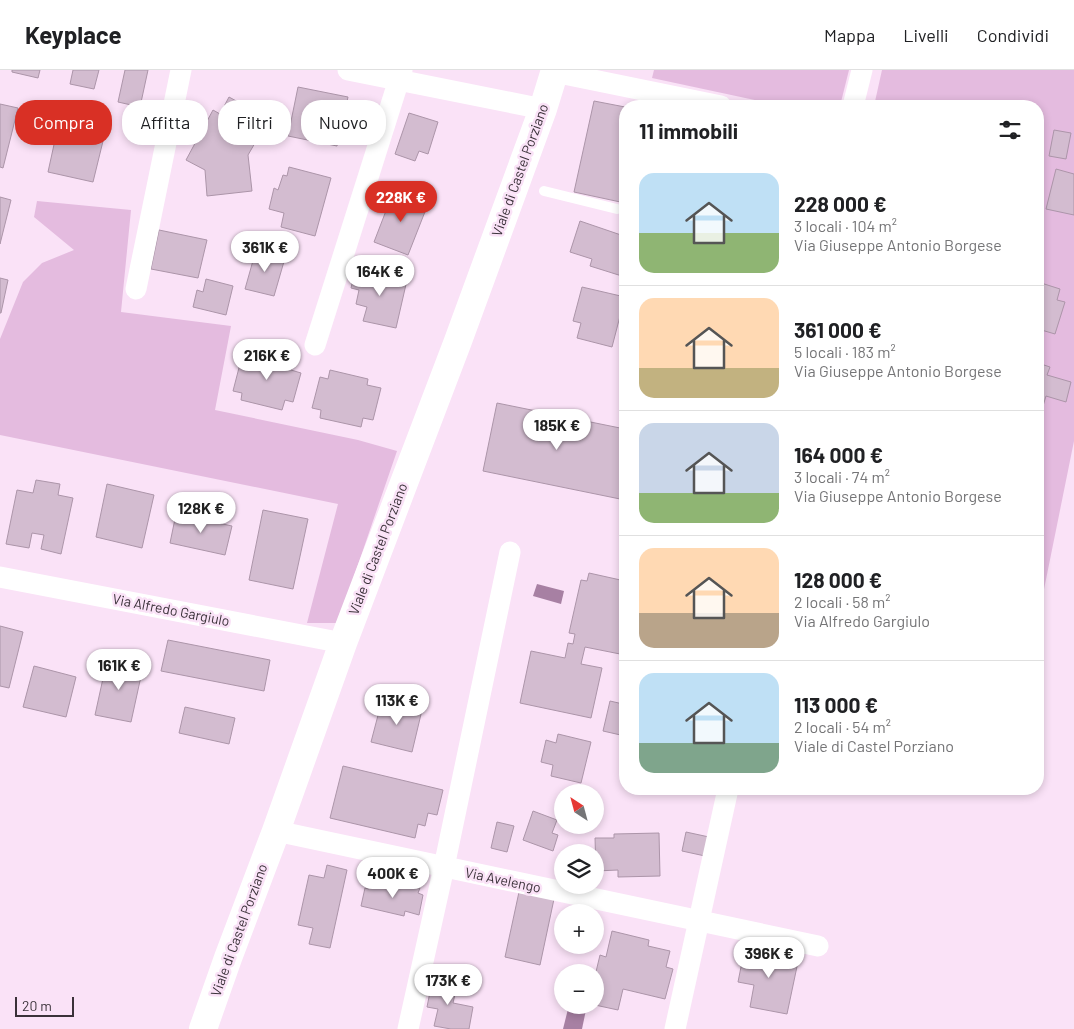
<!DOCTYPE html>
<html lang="it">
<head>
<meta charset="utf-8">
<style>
	body { margin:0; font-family:Barlow,sans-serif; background:#f6f6f6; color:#202124; height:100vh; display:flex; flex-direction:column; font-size:19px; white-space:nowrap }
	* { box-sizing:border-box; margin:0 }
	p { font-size:16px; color:#757577 }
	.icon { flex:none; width:28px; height:28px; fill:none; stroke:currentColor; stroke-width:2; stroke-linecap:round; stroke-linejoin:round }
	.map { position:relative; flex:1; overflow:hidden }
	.side { position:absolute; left:619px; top:30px; width:425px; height:695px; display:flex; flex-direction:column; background:#fff; border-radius:20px; box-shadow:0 2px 8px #0003 }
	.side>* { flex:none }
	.top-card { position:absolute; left:15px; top:30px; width:475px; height:45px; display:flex; gap:10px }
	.needle { width:32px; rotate:324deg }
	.tools { position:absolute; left:554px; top:714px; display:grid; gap:10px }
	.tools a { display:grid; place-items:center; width:50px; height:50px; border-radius:50%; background:#fff; box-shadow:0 2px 8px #0003; font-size:25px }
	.scale { position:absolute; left:15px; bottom:12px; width:59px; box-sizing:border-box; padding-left:5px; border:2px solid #3a3139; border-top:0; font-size:14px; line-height:18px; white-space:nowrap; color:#3a3139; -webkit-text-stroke:4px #fae2f7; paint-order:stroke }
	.price { position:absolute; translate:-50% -42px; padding:0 11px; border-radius:18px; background:#fff; color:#222; font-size:16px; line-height:32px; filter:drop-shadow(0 1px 2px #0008) }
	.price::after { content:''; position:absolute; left:50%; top:30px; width:15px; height:11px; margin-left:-8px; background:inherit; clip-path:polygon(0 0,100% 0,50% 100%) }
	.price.on { background:#d93025; color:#fff }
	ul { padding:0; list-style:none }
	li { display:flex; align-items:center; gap:15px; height:125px; padding:0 20px }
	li+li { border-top:1px solid #e0e0e0 }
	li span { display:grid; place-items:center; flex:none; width:140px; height:100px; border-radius:15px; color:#555 }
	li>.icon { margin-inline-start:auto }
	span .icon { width:60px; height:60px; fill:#fffc; stroke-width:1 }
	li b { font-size:21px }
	h2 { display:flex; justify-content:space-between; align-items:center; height:60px; padding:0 20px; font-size:21px }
	.tag { padding:0 18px; border-radius:20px; background:#fff; box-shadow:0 2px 8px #0003; font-size:18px; line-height:45px }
	.tag.on { background:#d93025; color:#fff }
	header { display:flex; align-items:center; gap:30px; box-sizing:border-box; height:70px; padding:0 25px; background:#fff; border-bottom:1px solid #e0e0e0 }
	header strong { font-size:24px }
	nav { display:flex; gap:28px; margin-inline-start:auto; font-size:18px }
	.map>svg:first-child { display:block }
	.green { fill:#e4bbdf }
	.water { fill:#a780a3 }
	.building { fill:#d3bcd0; stroke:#ac95a9 }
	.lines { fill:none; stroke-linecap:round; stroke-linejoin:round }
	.lane { stroke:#fff; stroke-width:10 }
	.street { stroke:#fff; stroke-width:21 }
	.secondary { stroke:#fff; stroke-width:28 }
	.labels { text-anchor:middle; stroke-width:5; stroke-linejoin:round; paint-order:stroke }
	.street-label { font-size:14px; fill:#3a3139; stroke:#fae2f7 }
</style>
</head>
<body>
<header>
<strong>Keyplace</strong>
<nav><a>Mappa</a><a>Livelli</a><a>Condividi</a></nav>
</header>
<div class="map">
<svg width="1074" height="959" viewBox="0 0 1074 959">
	<rect width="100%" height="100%" fill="#fae2f7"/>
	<!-- green -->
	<g class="green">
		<polygon points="654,0 849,0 840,36 783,36 652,8"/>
		<polygon points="882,0 1074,0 1074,371 1038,549 1038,36 874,36"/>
		<polygon points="37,131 131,140 121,242 231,256 215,340 358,370 397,381 338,553 307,553 338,434 0,365 0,269 23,212 42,193 74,180 34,147"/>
	</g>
	<!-- water -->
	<g class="water">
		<polygon points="537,514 564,521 561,534 533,526"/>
		<polygon points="569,935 587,935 582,959 563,959"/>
	</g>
	<!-- building -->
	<g class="building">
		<polygon points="12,0 40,0 38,8 12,2"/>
		<polygon points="73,0 99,0 94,19 70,14"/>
		<polygon points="125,0 148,0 140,37 118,32"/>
		<polygon points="298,17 348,27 337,76 288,66"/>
		<polygon points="229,27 269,49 248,85 252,121 207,126 205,100 186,90 213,40 220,44"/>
		<polygon points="594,31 625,37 625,133 574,122"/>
		<polygon points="0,34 18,38 3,98 0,97"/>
		<polygon points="409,43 438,52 428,84 419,81 415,91 395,84"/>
		<polygon points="65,50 89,56 87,63 104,67 93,112 48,102 55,70 60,72"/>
		<polygon points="1054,60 1071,63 1066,89 1049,86"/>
		<polygon points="289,97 331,108 315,166 281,157 284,143 269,139 274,118 278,120 283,105 287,106"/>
		<polygon points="1056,99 1074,104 1074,145 1046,139"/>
		<polygon points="394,120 428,134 408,185 374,172"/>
		<polygon points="0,127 11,130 0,174"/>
		<polygon points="580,151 621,165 622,162 625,163 625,207 590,196 592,189 570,182"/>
		<polygon points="159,160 207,170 198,208 151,199"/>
		<polygon points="256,180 285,188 274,226 245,219"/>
		<polygon points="356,198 407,210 396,258 363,251 367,237 356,234 359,220 351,218"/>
		<polygon points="0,208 8,210 1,243 0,243"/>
		<polygon points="206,209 233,216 226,245 193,237 197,220 203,222"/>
		<polygon points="1038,212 1060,219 1057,230 1065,232 1055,264 1038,259"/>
		<polygon points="582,217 625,227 612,277 577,268 581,253 573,251"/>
		<polygon points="251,282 293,292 291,300 301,303 293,332 285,330 282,340 241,330 242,323 233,321 241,290 249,292"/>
		<polygon points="1038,293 1050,297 1047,305 1071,312 1066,332 1046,326 1040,346 1038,347"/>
		<polygon points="330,300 368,309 367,315 381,318 373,350 363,348 361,357 320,348 321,340 312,338 320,307 328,309"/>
		<polygon points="497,333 625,359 625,430 483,401"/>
		<polygon points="36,410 60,414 58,425 73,428 61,484 41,479 44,465 32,463 29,478 6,474 17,420 33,423"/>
		<polygon points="107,414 154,425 142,478 96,467"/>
		<polygon points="263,440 308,449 293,519 249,510"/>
		<polygon points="176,444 232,456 225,485 170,473"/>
		<polygon points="589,503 625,511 625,560 620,584 585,577 581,594 602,598 591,648 520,633 531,581 565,588 568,573 573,574 575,564 569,563 581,510 587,511"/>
		<polygon points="0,556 23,562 9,618 0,616"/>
		<polygon points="168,570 270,590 264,621 161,601"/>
		<polygon points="107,590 143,597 131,652 95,645"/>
		<polygon points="34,596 76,607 66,647 23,637"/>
		<polygon points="625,624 625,666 603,661 610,631 623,634"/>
		<polygon points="382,630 422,640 412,682 371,672"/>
		<polygon points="185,637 235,648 229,674 179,663"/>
		<polygon points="558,664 591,672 581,713 551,706 553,695 541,692 546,670 556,673"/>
		<polygon points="343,696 443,720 437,745 428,743 425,756 418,754 415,768 330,748"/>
		<polygon points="533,741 557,750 552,763 558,765 553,781 523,770"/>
		<polygon points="497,752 514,756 507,782 491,778"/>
		<polygon points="686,762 709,767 705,786 682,781"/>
		<polygon points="659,763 660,806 618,807 618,800 596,801 595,768 614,768 614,764"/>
		<polygon points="327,795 347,800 330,878 309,874 313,858 298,855 309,805 324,808"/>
		<polygon points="371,811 398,817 400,813 420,818 418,823 423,825 419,845 405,841 404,846 361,836 365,818 369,819"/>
		<polygon points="519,822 554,829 540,895 505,887"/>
		<polygon points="612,861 649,870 648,876 670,881 666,897 673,899 665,929 623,919 618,940 595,935 595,906 600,885 606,887"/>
		<polygon points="745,877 799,887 787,944 750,937 754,915 738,912"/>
		<polygon points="433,907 458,911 453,933 473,937 469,959 451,959 434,956 438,939 427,937"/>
	</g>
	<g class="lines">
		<!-- lane -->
		<polyline class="lane" points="544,121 617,139"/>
		<!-- street -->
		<g class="street">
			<polyline points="348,0 543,39"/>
			<polyline points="554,2 721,36"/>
			<polyline points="853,36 862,0"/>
			<polyline points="136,219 181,0"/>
			<polyline points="315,275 402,0"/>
			<polyline points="0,507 343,573"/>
			<polyline points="276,761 818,876"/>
			<polyline points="408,959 444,797 510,482"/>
			<polyline points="675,959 728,719"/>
		</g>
		<!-- secondary -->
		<polyline class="secondary" points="203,959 228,888 276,761 343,573 458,271 543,39 555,0"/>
	</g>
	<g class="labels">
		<!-- street labels -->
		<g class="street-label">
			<text transform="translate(520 100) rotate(-70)" y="5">Viale di Castel Porziano</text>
			<text transform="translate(378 479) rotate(-69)" y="5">Viale di Castel Porziano</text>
			<text transform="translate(171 540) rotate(11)" y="5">Via Alfredo Gargiulo</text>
			<text transform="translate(503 810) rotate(12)" y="5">Via Avelengo</text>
			<text transform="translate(239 860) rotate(-70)" y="5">Viale di Castel Porziano</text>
		</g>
	</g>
</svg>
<div class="tools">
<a><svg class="needle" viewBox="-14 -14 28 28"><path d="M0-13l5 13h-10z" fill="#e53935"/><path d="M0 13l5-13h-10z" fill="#757577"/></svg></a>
<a><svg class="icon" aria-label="layers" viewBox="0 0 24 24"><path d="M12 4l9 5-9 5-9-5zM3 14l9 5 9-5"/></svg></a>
<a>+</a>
<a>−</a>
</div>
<div class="scale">20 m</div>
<b class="price on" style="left:401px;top:153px">228K €</b>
<b class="price" style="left:265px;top:203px">361K €</b>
<b class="price" style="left:380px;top:227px">164K €</b>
<b class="price" style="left:267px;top:311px">216K €</b>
<b class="price" style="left:557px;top:381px">185K €</b>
<b class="price" style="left:201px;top:464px">128K €</b>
<b class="price" style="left:119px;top:621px">161K €</b>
<b class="price" style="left:397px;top:656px">113K €</b>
<b class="price" style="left:393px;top:829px">400K €</b>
<b class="price" style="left:769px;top:909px">396K €</b>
<b class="price" style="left:448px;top:936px">173K €</b>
<div class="top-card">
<a class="tag on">Compra</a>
<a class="tag">Affitta</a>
<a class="tag">Filtri</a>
<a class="tag">Nuovo</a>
</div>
<section class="side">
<h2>11 immobili<svg class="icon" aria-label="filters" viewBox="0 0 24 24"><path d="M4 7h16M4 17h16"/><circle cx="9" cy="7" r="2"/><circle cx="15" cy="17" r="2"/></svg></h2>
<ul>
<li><span style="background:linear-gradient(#bfe0f5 60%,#8fb573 0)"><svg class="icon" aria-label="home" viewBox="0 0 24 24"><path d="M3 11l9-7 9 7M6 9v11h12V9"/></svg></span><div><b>228 000 €</b><p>3 locali · 104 m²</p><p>Via Giuseppe Antonio Borgese</p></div></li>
<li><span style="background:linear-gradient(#ffd9b3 70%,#c2b280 0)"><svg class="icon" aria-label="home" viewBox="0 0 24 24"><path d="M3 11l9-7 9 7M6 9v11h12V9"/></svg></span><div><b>361 000 €</b><p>5 locali · 183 m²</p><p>Via Giuseppe Antonio Borgese</p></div></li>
<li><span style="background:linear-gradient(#c9d6e8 70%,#8fb573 0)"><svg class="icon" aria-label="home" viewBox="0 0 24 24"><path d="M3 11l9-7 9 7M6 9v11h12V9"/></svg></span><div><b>164 000 €</b><p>3 locali · 74 m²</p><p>Via Giuseppe Antonio Borgese</p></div></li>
<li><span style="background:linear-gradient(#ffd9b3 65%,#b9a48a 0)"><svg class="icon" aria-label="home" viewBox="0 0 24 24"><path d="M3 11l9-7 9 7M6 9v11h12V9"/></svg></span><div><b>128 000 €</b><p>2 locali · 58 m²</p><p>Via Alfredo Gargiulo</p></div></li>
<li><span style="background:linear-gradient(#bfe0f5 70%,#7fa58c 0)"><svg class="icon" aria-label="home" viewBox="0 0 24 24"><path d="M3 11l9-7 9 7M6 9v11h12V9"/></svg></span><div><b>113 000 €</b><p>2 locali · 54 m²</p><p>Viale di Castel Porziano</p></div></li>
</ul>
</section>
</div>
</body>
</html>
